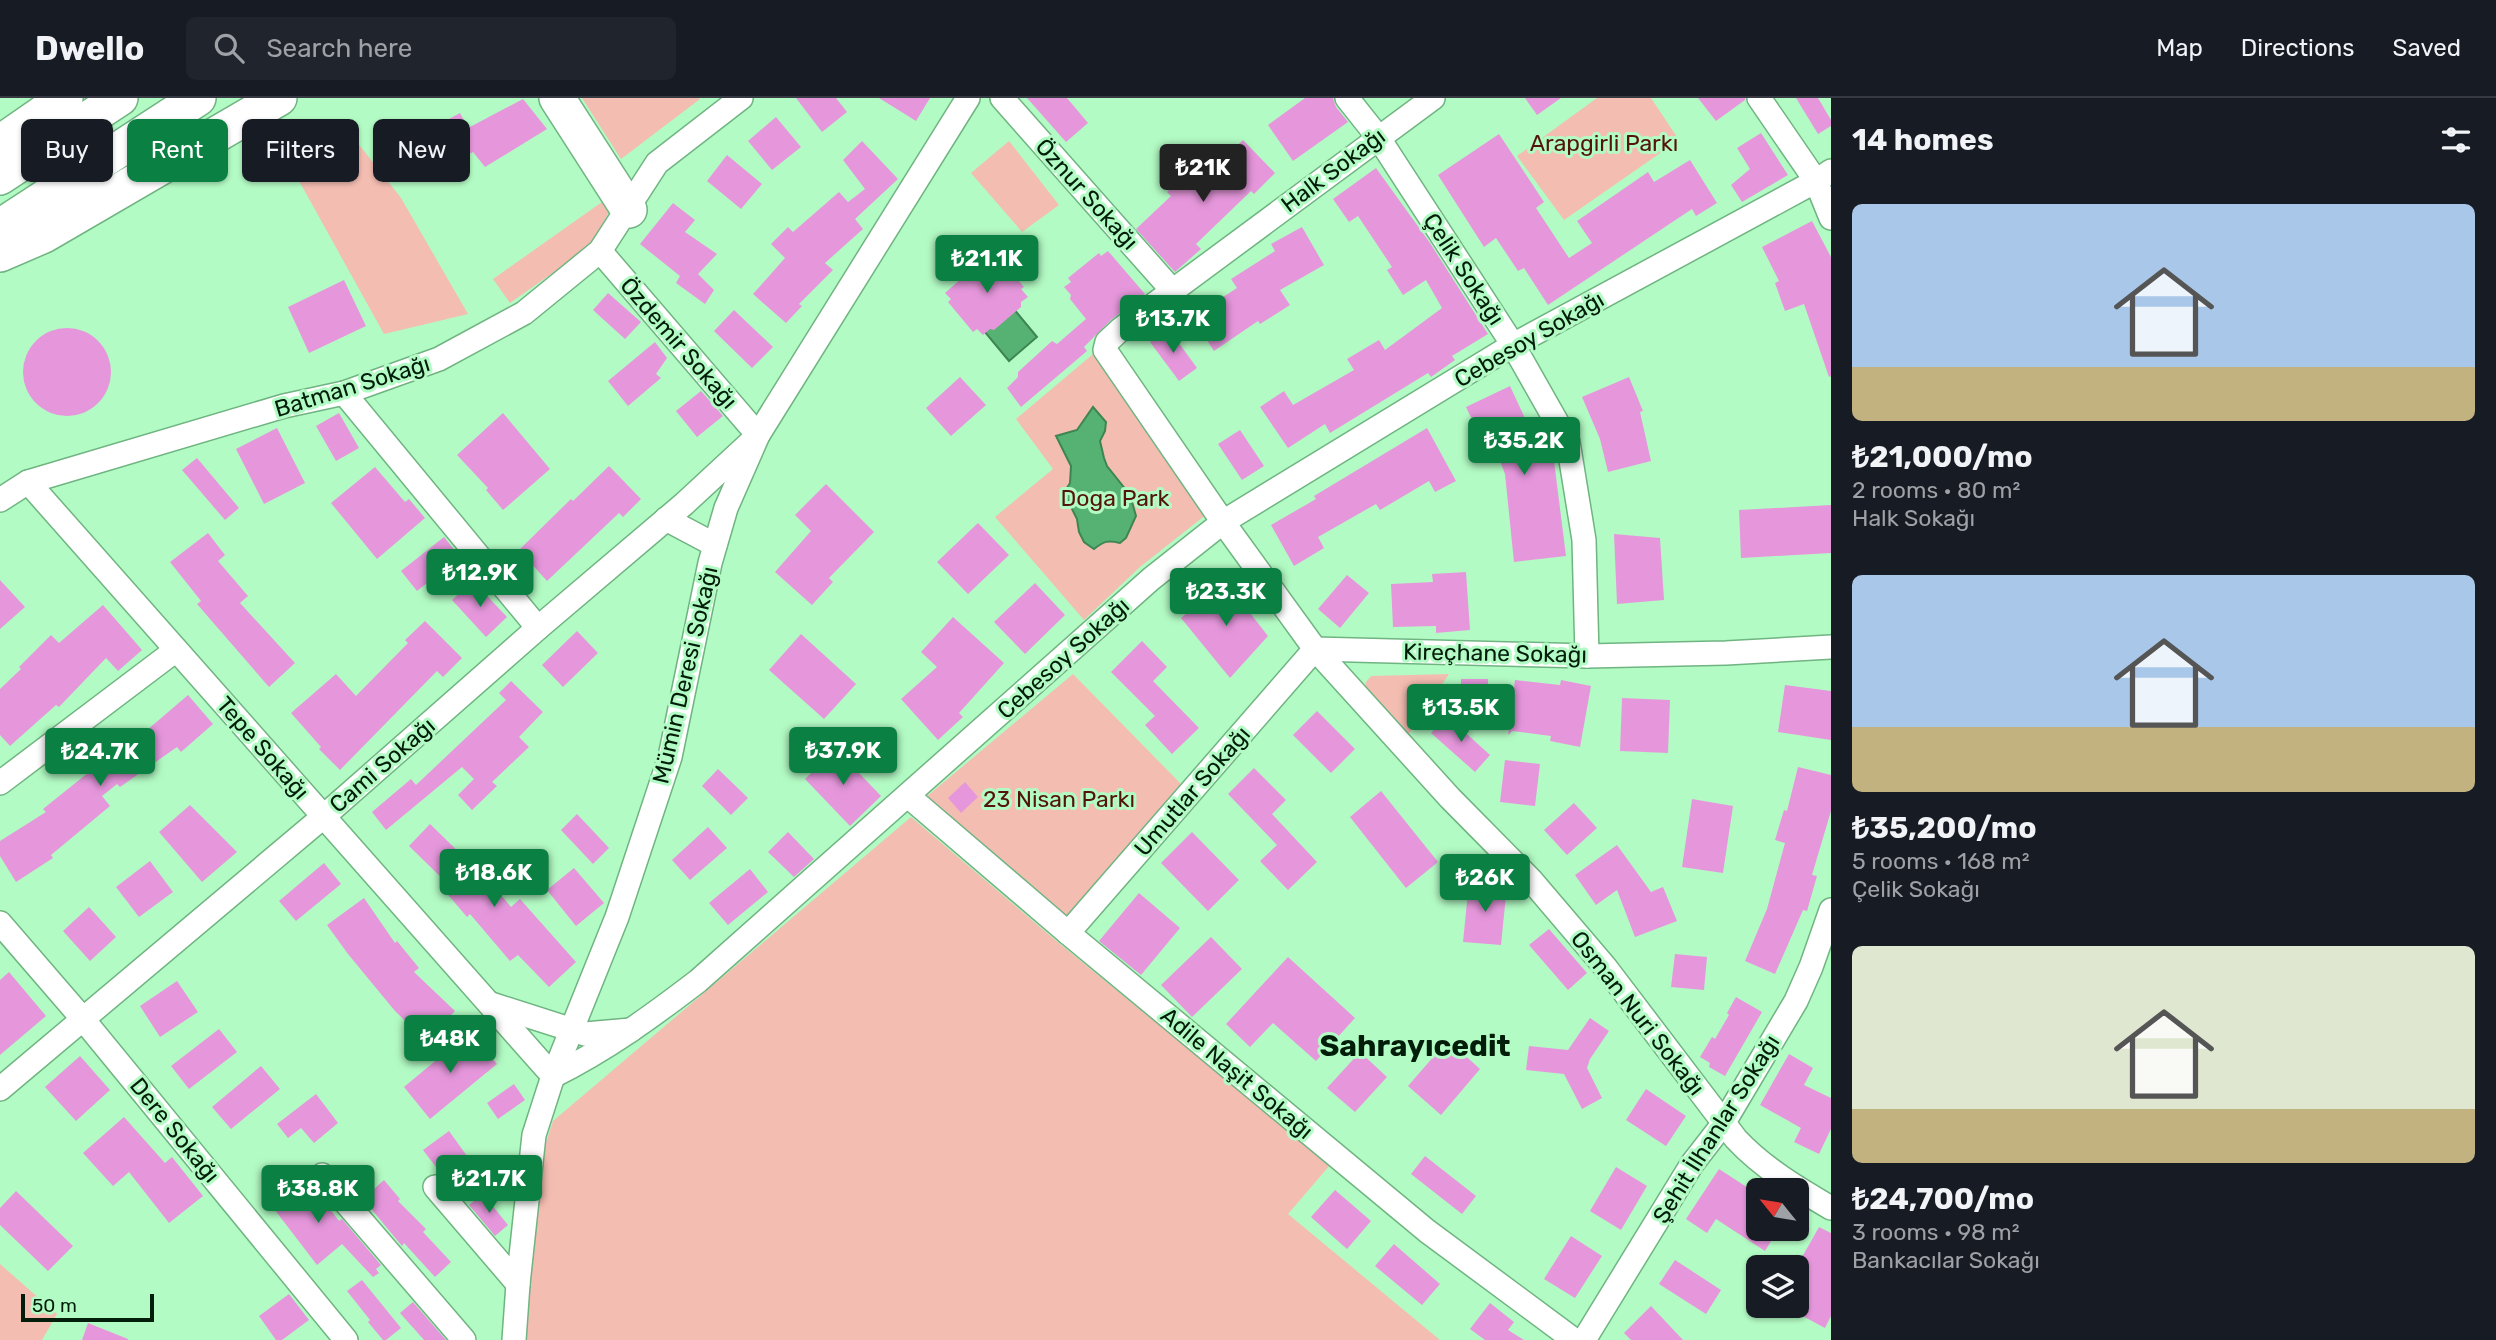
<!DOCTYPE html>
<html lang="en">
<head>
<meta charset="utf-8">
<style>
	body { margin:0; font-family:Rubik,sans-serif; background:#20242c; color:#f1f3f6; height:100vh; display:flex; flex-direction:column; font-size:26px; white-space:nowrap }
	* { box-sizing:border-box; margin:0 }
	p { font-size:23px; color:#9ea1a6 }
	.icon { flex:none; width:38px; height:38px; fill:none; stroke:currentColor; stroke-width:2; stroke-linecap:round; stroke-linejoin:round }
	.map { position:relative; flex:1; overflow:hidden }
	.drawer { display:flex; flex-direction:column; background:#171b24; width:665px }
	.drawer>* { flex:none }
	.banner { position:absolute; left:21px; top:21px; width:665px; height:63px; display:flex; gap:14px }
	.needle { width:46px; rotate:300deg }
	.tools { position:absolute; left:1746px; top:1080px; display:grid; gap:14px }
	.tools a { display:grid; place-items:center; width:63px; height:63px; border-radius:10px; background:#171b24; box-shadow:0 2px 5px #0004; font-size:35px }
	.scale { position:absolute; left:21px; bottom:18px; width:133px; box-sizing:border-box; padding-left:7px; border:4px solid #021d0a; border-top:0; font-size:19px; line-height:24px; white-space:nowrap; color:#021d0a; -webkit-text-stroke:5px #b3fbc4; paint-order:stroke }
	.price { position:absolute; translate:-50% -60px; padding:0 16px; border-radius:7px; background:#0b8043; color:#fff; font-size:23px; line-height:46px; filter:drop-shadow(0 2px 4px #0008) }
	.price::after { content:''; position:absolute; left:50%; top:42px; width:21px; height:16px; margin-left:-10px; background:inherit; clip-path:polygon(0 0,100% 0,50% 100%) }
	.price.current { background:#222; color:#fff }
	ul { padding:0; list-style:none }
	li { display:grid; align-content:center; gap:14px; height:371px; padding:0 21px }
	li span { display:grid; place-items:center; height:217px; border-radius:10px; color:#555 }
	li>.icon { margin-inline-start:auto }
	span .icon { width:126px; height:126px; fill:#fffc; stroke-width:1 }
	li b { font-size:30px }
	h2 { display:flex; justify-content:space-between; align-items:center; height:84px; padding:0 21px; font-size:30px }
	.pill { padding:0 24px; border-radius:10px; background:#171b24; box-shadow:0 2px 5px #0004; font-size:24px; line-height:63px }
	.pill.current { background:#0b8043; color:#fff }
	header { display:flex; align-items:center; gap:42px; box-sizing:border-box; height:98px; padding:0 35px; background:#171b24; border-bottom:2px solid #363941 }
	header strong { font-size:33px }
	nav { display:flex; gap:38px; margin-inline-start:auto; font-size:24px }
	.search { width:490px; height:63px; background:#20242c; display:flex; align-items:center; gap:18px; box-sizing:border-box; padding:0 24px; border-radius:10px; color:#9ea1a6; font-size:26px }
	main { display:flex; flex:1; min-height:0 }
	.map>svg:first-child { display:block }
	.green { fill:#f4bdb2 }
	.water { fill:#56b272; stroke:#3d8553; stroke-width:2 }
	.building { fill:#e697dc }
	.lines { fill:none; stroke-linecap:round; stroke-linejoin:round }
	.minor-casing { stroke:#6fb481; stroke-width:26 }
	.highway-casing { stroke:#6fb481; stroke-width:38 }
	.minor { stroke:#fff; stroke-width:23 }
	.highway { stroke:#fff; stroke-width:35 }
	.labels { text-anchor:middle; stroke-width:6; stroke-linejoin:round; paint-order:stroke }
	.park-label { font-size:23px; fill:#53140a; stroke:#b3fbc4 }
	.street-label { font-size:23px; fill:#021d0a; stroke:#b3fbc4 }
	.district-label { font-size:30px; font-weight:bold; fill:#021d0a; stroke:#b3fbc4 }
</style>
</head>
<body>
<header>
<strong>Dwello</strong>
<div class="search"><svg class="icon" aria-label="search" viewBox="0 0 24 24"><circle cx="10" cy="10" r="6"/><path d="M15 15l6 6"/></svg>Search here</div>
<nav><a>Map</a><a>Directions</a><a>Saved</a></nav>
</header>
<main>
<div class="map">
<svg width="1831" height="1242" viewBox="0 0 1831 1242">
	<rect width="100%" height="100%" fill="#b3fbc4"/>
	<!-- green -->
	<g class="green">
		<polygon points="582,0 698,0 700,1 621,61"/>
		<polygon points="1597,0 1651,0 1679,42 1564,122 1517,58"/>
		<polygon points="342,25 401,100 468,216 384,236 288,63"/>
		<polygon points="1009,43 1059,107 1022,134 971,75"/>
		<polygon points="602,104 609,114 591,148 510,205 493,181"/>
		<polygon points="1099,251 1207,416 1140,469 1084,522 995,419 1053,371 1016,321"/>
		<polygon points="1073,576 1182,687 1067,823 926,699"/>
		<polygon points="1449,576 1407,639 1365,592 1366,584 1371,578"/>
		<polygon points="911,719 1054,841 1330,1067 1288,1116 1440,1242 526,1242 528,1173 542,1057 553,1023"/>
		<polygon points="0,1166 57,1216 42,1242 0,1242"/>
	</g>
	<!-- water -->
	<g class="water">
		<polygon points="1008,204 1037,239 1009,263 979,227"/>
		<path d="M1093,309l13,15 -1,9 -5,10 4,17 3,8 23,29 6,21 -10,22 -6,5c-12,-3 -16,-2 -26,6l-10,-7 -5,-10 -2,-13 -11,-22 -1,-6 5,-8 1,-17 -15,-30 21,-6z"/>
	</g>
	<!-- building -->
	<g class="building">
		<polygon points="796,0 836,0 847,14 822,34"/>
		<polygon points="879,0 930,0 916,23"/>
		<polygon points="1027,0 1067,0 1088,25 1066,44"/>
		<polygon points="1305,0 1333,0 1336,9 1348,24 1293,63 1268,27"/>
		<polygon points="1525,0 1561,0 1537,17"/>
		<polygon points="1698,0 1745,0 1745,2 1716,23"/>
		<polygon points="1796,0 1818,0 1831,22 1831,28 1818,36"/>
		<polygon points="523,1 547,31 485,69 473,54 427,79 412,54 449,21 460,15 468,30"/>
		<polygon points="776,19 801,49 772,72 748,43"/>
		<polygon points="1761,35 1788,77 1742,104 1731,87 1750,71 1737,50"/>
		<polygon points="1499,36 1544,104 1536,110 1569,160 1592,145 1577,123 1648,74 1654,84 1690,62 1717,105 1696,118 1692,111 1548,207 1524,170 1518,173 1496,140 1484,149 1438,77"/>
		<polygon points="1243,42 1275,75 1254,96 1251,93 1196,146 1201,151 1175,174 1136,131 1171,98 1167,94 1193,69 1203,80"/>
		<polygon points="862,43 898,81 855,121 863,131 825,165 833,172 799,206 802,208 786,225 753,196 785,160 771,146 788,129 793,134 839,94 848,104 865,91 843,62"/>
		<polygon points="727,57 762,86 741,111 707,83"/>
		<polygon points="1376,70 1430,145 1488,236 1452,258 1455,262 1431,279 1428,275 1330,335 1325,326 1288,350 1260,309 1284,293 1293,307 1354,272 1347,261 1379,242 1385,252 1442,210 1426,182 1403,197 1387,172 1392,169 1358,118 1349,124 1333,101"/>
		<polygon points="673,105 695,122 685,134 717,156 698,176 714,192 705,206 676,185 680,178 640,146"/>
		<polygon points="1812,123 1831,159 1831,278 1829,279 1804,206 1785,213 1775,185 1779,183 1762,149"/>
		<polygon points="1302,129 1324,167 1280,192 1290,207 1260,226 1258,223 1214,253 1192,219 1237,190 1231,181 1275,153 1271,146"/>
		<polygon points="1108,153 1145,196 1112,221 1084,249 1087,253 1021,309 1007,290 1018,279 1018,274 1052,243 1057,246 1086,221 1070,201 1071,197 1064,189 1071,184 1068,180 1099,155 1101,158"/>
		<polygon points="990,155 996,162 999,159 1024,189 1021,191 1028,199 1021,204 1021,209 994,232 990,231 983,237 977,231 973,234 948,204 951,201 945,195"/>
		<polygon points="344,182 366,228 309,255 288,209"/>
		<polygon points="608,195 641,224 625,241 593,212"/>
		<polygon points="734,212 773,249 752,270 714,233"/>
		<circle cx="67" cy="274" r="44"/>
		<polygon points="1168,230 1197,270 1179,283 1150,244"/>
		<polygon points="655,244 667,260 656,276 661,280 628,308 608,283"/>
		<polygon points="960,279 986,307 951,338 926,310"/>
		<polygon points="1629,279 1643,313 1640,314 1651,363 1608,374 1600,341 1582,299"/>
		<polygon points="1510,288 1530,331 1541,327 1554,363 1566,458 1514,464 1505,376 1486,325 1476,330 1466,309"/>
		<polygon points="701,293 723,318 697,339 676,313"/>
		<polygon points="339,315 359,350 336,363 316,328"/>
		<polygon points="503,315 550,371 503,412 486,392 488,390 457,357"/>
		<polygon points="277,330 305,385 264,406 236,351"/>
		<polygon points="1427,330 1456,383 1435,394 1429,383 1380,412 1376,406 1318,439 1324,450 1294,468 1271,427 1316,401 1314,398"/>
		<polygon points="1240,332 1264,368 1242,382 1218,346"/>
		<polygon points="197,360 239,410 225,422 182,372"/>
		<polygon points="609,368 641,401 623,419 619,415 547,483 519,452 571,401 573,403"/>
		<polygon points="375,369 405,404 409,401 425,420 377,461 331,405"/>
		<polygon points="826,386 874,434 829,480 833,484 812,507 775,474 811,433 795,417"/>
		<polygon points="1831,407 1831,455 1741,460 1739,412"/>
		<polygon points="978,425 1009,457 968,496 937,464"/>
		<polygon points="208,435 225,457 218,463 248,498 240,505 295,565 269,589 197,506 201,503 170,464"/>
		<polygon points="1614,436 1660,440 1664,502 1617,506"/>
		<polygon points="444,439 460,459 417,493 401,473"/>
		<polygon points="1466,474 1470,532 1436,535 1436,528 1393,529 1391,486 1433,484 1432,476"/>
		<polygon points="1347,477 1369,495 1340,530 1318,511"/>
		<polygon points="0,482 25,509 0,531"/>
		<polygon points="473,483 507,519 486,539 452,502"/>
		<polygon points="1225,483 1268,538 1230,580 1181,520"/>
		<polygon points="1035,485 1065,517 1025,556 994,524"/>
		<polygon points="103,507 142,552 118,573 106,560 59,609 56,607 10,648 0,637 0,591 21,571 19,569 51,537 59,545"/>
		<polygon points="953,519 1004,565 959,615 963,619 938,642 901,601 937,569 921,554"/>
		<polygon points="425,523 462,560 443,579 437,573 340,672 319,651 321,649 291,615 336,576 356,598 408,545 405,542"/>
		<polygon points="577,533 598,555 563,589 542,567"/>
		<polygon points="801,536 856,586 824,621 769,572"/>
		<polygon points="1142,543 1167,569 1153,583 1199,630 1172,656 1145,627 1155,618 1111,574"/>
		<rect x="1461" y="581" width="27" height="21"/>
		<polygon points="1515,582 1560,587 1561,582 1591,588 1580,649 1550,643 1551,638 1512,633 1508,637"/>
		<polygon points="511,583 543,614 519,639 529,649 492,684 497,688 472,712 458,697 474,681 462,669 386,732 372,714 411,681 416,687 506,602 499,595"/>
		<polygon points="1785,587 1831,593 1831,642 1778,634"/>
		<polygon points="188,597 213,626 181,654 177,649 120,689 117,686 102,698 110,708 51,757 53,760 16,784 0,758 0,743 46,714 43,711 99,666 94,659 134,631 139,639"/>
		<polygon points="1622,600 1670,602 1668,655 1620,653"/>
		<polygon points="1317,613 1355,651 1331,675 1293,637"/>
		<polygon points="1447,618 1490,657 1475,674 1431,635"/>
		<polygon points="836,651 881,698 850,728 805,681"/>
		<polygon points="1505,662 1540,666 1535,708 1500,704"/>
		<polygon points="1798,669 1831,677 1831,713 1812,777 1817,778 1807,813 1803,812 1775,876 1745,863 1767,811 1785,745 1775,742 1784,712 1787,713"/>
		<polygon points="1254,670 1286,702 1272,716 1317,764 1288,792 1260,763 1277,747 1228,696"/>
		<polygon points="718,671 748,700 731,717 702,688"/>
		<polygon points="965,684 978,699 961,715 948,700"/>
		<polygon points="1381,693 1438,764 1406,790 1350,719"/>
		<polygon points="1692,701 1733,708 1723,775 1682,769"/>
		<polygon points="1574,705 1597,730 1567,757 1544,732"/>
		<polygon points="190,707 237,754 202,784 159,734"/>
		<polygon points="577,716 609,750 593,766 561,732"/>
		<polygon points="430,726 472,767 475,766 511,809 520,801 576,864 549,889 518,857 510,863 470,816 467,819 444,792 449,787 409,748"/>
		<polygon points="708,729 727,750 690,782 672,762"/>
		<polygon points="788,734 814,761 794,779 768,754"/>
		<polygon points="1192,734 1239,782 1208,813 1161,765"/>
		<polygon points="1617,747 1651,794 1663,789 1677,823 1635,839 1617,792 1596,807 1575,777"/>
		<polygon points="150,763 173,794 139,819 116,789"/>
		<polygon points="324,765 341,786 296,823 279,803"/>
		<polygon points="574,770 604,805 576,828 547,792"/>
		<polygon points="750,771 768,794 728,827 709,805"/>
		<polygon points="1469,784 1507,787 1501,847 1463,844"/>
		<polygon points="1139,795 1180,830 1141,877 1099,843"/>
		<polygon points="364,800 395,845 397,843 419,870 414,874 455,913 426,943 395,913 348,856 327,827"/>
		<polygon points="89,809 116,839 90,863 63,833"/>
		<polygon points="1549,831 1587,875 1568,892 1529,847"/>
		<polygon points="1211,839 1242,871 1192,919 1161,887"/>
		<polygon points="1675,856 1707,859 1704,892 1671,889"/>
		<polygon points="1288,859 1355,920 1316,963 1273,925 1250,949 1226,926"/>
		<polygon points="9,874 46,918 0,957 0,882"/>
		<polygon points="177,883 198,914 160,939 140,908"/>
		<polygon points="1736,899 1762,914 1725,978 1709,969 1710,965 1700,959 1712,939 1715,941 1729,917 1727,915"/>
		<polygon points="1590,920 1609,933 1590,961 1587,970 1602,1000 1582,1011 1564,976 1526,972 1529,948 1568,952"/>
		<polygon points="219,931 237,954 189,991 171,968"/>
		<polygon points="470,934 497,966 430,1021 404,989"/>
		<polygon points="1448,942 1480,971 1441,1017 1408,988"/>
		<polygon points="1360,954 1387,979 1355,1014 1327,990"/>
		<polygon points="1789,956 1813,970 1804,987 1831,1000 1831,1031 1819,1056 1794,1044 1801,1030 1760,1007"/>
		<polygon points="80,958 110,992 76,1023 45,989"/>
		<polygon points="261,968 280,991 231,1031 212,1009"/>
		<polygon points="514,986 525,1002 498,1021 487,1005"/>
		<polygon points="1646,991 1686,1018 1666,1048 1626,1022"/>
		<polygon points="316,996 338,1025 314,1045 301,1030 288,1040 277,1026"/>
		<polygon points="124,1019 165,1065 172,1059 203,1098 169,1125 129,1074 113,1088 83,1055"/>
		<polygon points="449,1033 467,1058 442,1077 423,1052"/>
		<polygon points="1425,1058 1476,1098 1462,1116 1411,1076"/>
		<polygon points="1616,1069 1647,1088 1621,1132 1590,1113"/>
		<polygon points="1719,1071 1759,1097 1759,1130 1779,1130 1765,1153 1716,1121 1707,1135 1686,1121"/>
		<polygon points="302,1075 339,1123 342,1121 381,1167 376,1171 379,1175 373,1179 342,1146 317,1167 268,1103"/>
		<polygon points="384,1082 400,1101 398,1103 426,1131 423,1134 451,1164 435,1179 404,1145 402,1148 363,1101"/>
		<polygon points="1335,1092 1371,1123 1347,1151 1311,1119"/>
		<polygon points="16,1093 73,1148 48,1173 0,1127 0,1110"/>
		<polygon points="483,1096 508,1127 495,1138 469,1107"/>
		<polygon points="1819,1129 1831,1135 1831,1218 1825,1230 1797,1215 1797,1168"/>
		<polygon points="1571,1138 1602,1158 1575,1200 1544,1181"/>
		<polygon points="1394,1146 1440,1186 1422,1207 1375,1168"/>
		<polygon points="1675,1162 1721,1192 1706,1216 1659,1186"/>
		<polygon points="362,1182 401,1230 386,1242 383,1242 368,1224 370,1222 347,1193"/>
		<polygon points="289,1196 309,1222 282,1242 276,1242 259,1218"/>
		<polygon points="413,1204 446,1242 424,1242 400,1215"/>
		<polygon points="1490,1205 1514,1224 1508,1232 1524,1242 1485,1242 1470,1231"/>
		<polygon points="1651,1208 1683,1242 1631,1242 1624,1235"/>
		<polygon points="88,1225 128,1241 128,1242 82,1242"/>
	</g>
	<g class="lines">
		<defs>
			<g id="minor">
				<polyline points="1002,0 1172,192"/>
				<polyline points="1347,0 1378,39 1513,247 1568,344 1584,442 1587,558"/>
				<path d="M1433,0l-312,231 -14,13 -2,8 118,172 92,127 135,149 81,82 75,88 130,171c27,29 61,49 95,69"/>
				<polyline points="1759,0 1816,83 1831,120"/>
				<polyline points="600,153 758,337"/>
				<polyline points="344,295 538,530"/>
				<polyline points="28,384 553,978"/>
				<polyline points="0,402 28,384 284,308 344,295 439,261 524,215 600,153 657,65 741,0"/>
				<polyline points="666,421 715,447"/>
				<polyline points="1315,551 1587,558 1726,555 1831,549"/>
				<polyline points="0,685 176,552"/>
				<polyline points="908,698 1068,835 1427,1133 1574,1242"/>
				<polyline points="0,825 82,920 346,1242"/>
				<polyline points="1068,835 1315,551"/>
				<polyline points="491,906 585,936 631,932"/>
				<path d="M553,978c54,-27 98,-59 145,-95l453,-402 72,-57 290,-177 303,-164 15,-10"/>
				<polyline points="0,991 323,719 538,530 684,406 751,344"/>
				<polyline points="322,1077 464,1242"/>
				<polyline points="435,1089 518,1186"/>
				<polyline points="514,1242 518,1186 534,1037 553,978 617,819 670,659 710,465 726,410 758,337 968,0"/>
				<polyline points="1584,1242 1692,1066 1723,1026 1796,903 1811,869 1831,812"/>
			</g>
			<g id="highway">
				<polyline points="557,0 629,112"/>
				<polyline points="0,45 65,0"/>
				<polyline points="0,79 120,0"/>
				<polyline points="0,129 198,0"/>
				<polyline points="0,156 44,137 279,0"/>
			</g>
		</defs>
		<!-- minor casing -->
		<use href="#minor" class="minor-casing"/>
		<!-- highway casing -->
		<use href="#highway" class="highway-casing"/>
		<!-- minor -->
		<use href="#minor" class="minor"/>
		<!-- highway -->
		<use href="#highway" class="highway"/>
	</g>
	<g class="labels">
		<!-- park labels -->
		<g class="park-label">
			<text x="1604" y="53">Arapgirli Parkı</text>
			<text x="1115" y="408">Doga Park</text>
			<text x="1059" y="709">23 Nisan Parkı</text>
		</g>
		<!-- street labels -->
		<g class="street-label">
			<text transform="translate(1333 72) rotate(-37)" y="8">Halk Sokağı</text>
			<text transform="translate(1087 96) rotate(48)" y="8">Öznur Sokağı</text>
			<text transform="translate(1464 171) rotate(57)" y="8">Çelik Sokağı</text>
			<text transform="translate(1529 241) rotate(-30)" y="8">Cebesoy Sokağı</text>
			<text transform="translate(679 245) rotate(49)" y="8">Özdemir Sokağı</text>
			<text transform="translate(352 288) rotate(-17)" y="8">Batman Sokağı</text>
			<text transform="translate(1495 555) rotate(1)" y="8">Kireçhane Sokağı</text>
			<text transform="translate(1063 560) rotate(-42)" y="8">Cebesoy Sokağı</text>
			<text transform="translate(685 577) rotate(-77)" y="8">Mümin Deresi Sokağı</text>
			<text transform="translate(263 650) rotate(49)" y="8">Tepe Sokağı</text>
			<text transform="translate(382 667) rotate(-41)" y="8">Cami Sokağı</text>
			<text transform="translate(1192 693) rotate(-49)" y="8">Umutlar Sokağı</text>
			<text transform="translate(1638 915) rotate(52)" y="8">Osman Nuri Sokağı</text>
			<text transform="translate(1237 975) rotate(40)" y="8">Adile Naşit Sokağı</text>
			<text transform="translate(1716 1031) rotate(-58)" y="8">Şehit İlhanlar Sokağı</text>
			<text transform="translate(175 1032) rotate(51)" y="8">Dere Sokağı</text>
		</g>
		<!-- district labels -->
		<g class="district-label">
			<text x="1415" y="958">Sahrayıcedit</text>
		</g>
	</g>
</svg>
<div class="tools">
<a><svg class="needle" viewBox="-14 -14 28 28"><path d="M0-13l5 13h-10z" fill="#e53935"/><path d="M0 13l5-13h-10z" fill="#9ea1a6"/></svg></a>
<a><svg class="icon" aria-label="layers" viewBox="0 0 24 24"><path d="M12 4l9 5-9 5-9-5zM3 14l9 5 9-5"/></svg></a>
</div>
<div class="scale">50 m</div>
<b class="price current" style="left:1203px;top:106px">₺21K</b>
<b class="price" style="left:987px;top:197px">₺21.1K</b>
<b class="price" style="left:1173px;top:257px">₺13.7K</b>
<b class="price" style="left:1524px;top:379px">₺35.2K</b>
<b class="price" style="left:480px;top:511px">₺12.9K</b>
<b class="price" style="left:1226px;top:530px">₺23.3K</b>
<b class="price" style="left:1461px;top:646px">₺13.5K</b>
<b class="price" style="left:843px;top:689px">₺37.9K</b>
<b class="price" style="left:100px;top:690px">₺24.7K</b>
<b class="price" style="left:494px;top:811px">₺18.6K</b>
<b class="price" style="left:1485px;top:816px">₺26K</b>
<b class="price" style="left:450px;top:977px">₺48K</b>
<b class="price" style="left:489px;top:1117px">₺21.7K</b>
<b class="price" style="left:318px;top:1127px">₺38.8K</b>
<div class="banner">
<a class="pill">Buy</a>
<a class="pill current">Rent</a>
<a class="pill">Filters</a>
<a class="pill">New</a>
</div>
</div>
<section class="drawer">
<h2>14 homes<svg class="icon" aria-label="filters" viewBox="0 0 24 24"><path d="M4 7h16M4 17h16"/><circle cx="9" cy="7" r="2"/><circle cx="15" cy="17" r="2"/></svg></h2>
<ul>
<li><span style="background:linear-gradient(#a9c7e8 75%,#c2b280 0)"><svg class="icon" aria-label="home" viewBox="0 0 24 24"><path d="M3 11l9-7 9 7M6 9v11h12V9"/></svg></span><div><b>₺21,000/mo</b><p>2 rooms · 80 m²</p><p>Halk Sokağı</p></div></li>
<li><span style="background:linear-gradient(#a9c7e8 70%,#c2b280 0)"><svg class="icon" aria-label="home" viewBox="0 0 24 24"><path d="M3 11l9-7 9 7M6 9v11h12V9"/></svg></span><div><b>₺35,200/mo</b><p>5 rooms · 168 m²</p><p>Çelik Sokağı</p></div></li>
<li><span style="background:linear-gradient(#dfe7d0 75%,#c2b280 0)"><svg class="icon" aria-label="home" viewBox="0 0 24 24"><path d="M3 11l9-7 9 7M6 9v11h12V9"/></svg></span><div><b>₺24,700/mo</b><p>3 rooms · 98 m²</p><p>Bankacılar Sokağı</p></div></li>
</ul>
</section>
</main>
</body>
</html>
